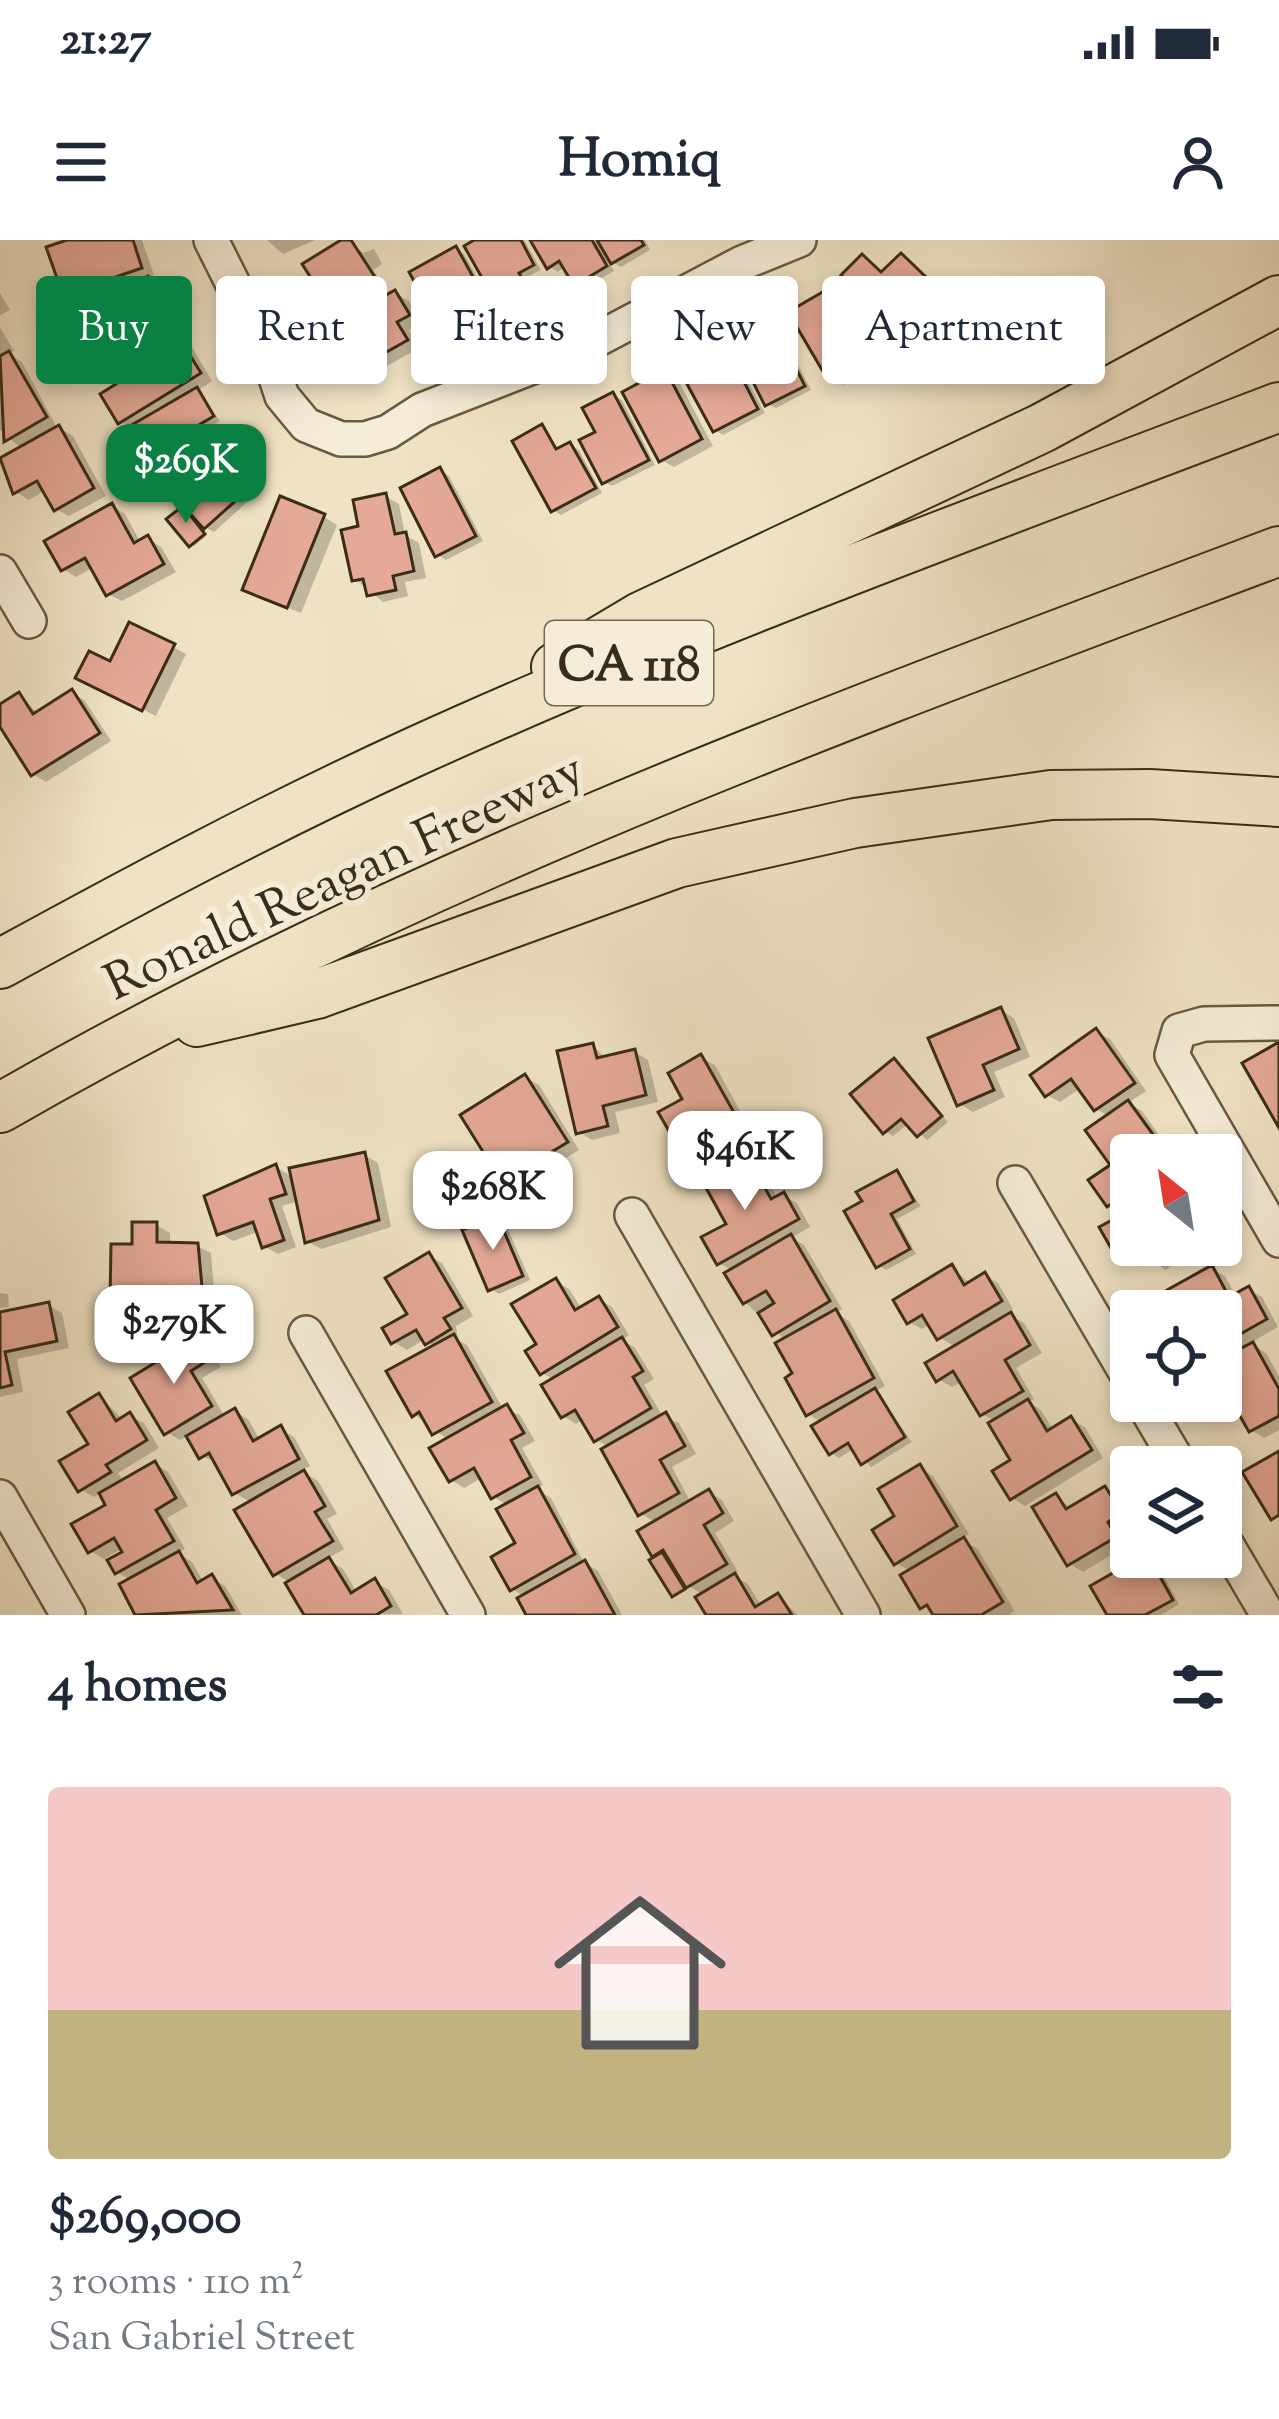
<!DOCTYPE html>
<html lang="en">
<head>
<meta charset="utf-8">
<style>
	body { margin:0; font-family:"Sorts Mill Goudy",serif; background:#f2f2f3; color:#1f2937; height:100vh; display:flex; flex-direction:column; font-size:45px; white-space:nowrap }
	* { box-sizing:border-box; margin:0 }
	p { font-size:39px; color:#747a83 }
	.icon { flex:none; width:66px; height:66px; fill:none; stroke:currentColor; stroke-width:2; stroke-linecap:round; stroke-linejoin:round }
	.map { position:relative; height:1375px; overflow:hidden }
	.details { display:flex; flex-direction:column; background:#fff; flex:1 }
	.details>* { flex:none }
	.hud { position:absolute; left:36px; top:36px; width:1209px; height:108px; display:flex; gap:24px }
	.needle { width:78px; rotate:330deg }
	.fabs { position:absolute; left:1110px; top:894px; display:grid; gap:24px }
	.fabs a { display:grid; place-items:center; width:132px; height:132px; border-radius:12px; background:#fff; box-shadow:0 6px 18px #0003; font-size:60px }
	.price { position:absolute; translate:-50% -102px; padding:0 27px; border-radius:24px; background:#fff; color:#222; font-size:39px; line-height:78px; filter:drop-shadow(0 3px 6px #0008) }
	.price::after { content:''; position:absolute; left:50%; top:72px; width:36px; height:27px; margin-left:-18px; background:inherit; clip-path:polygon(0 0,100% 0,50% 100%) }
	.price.active { background:#0b8043; color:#fff }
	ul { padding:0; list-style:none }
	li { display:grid; align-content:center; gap:24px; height:636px; padding:0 48px }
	li span { display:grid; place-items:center; height:372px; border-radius:12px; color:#555 }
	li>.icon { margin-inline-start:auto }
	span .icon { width:216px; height:216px; fill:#fffc; stroke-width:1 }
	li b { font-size:51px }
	h2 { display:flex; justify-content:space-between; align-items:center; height:144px; padding:0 48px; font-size:51px }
	.pill { padding:0 42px; border-radius:12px; background:#fff; box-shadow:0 6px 18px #0003; font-size:42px; line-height:108px }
	.pill.active { background:#0b8043; color:#fff }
	.status { display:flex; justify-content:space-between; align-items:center; height:84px; padding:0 60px; background:#fff; direction:ltr }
	.status svg { height:33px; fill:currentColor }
	header { display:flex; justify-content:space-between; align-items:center; height:156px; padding:0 48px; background:#fff; font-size:54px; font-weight:700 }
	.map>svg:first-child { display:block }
	.shadow { fill:#0003 }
	.building { fill:#e5a997; stroke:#3b2c17; stroke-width:3 }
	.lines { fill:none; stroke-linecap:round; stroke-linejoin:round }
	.minor-casing { stroke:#685a42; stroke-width:38 }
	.highway-casing { stroke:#3b2c17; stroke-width:52 }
	.minor { stroke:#f5edd9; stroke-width:33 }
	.highway { stroke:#f0e3c5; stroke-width:48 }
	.labels { text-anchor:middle; stroke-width:12; stroke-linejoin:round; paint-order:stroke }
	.shield { fill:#f5edd9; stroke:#736651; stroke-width:3 }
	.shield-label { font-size:48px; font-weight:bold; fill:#3b2c17 }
	.street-label { font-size:51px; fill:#3b2c17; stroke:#f5edd9 }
</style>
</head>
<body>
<div class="status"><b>21:27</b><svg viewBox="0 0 49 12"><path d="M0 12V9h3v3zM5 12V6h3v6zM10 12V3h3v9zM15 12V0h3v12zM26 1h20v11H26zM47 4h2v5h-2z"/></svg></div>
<header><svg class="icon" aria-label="menu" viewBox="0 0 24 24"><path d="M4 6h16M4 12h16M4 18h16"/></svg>Homiq<svg class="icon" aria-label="person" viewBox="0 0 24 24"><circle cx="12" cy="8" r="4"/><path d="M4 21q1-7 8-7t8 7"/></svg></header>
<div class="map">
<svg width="1279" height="1375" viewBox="0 0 1279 1375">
	<rect width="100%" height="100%" fill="#f0e3c5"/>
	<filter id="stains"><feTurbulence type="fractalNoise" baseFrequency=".00167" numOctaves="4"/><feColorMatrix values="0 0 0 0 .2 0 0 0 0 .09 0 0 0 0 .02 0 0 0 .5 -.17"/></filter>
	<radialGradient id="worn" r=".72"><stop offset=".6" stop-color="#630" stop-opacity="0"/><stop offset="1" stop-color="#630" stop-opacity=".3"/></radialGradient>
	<!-- shadow -->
	<g class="shadow">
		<polygon points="76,0 142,0 154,35 146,38 161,47 176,75 151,87 157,100 118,119 103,108 94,112 81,105 136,45 78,61 65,53"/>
		<polygon points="267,0 315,0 283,14"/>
		<polygon points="347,0 363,13 374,9 382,24 373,30 381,42 316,82 308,78 315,39"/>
		<polygon points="480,0 524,0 541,30 525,38 539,64 514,78 506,73"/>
		<polygon points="534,0 645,0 650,10 621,27 606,18 614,31 584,48 566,26 558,32 550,27"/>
		<polygon points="455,10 464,14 501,80 473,95 456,74 445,80 436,75"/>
		<polygon points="863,17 885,33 901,17 965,73 953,84 936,73 914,95 900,88"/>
		<polygon points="833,49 846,57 884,121 843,145 830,138"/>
		<polygon points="0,53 10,70 0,75"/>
		<polygon points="395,53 409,61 421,83 409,90 419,108 355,144 342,136"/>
		<polygon points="768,77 776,82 811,150 776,168 767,164"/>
		<polygon points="0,87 14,111 8,114 22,122 56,186 73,196 106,256 69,276 56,269 46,250 29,260 16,252 0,224 22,209 0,190"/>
		<polygon points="175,94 189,102 212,141 197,151 220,181 199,194 207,208 166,232 134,189 121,182"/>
		<polygon points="721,101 729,106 765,173 723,195 715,190 707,136"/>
		<polygon points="665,133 678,140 713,206 674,227 661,220"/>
		<polygon points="613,156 622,160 655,225 612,246 604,242 599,194"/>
		<polygon points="542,188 560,210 570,205 579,210 602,253 561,275 553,270"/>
		<polygon points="129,194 145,218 139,222 123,198"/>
		<polygon points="227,206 266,245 214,292 193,280 206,296 194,306 183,270 194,276"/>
		<polygon points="440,231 449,236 483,301 446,320 438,315"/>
		<polygon points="385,256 399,264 405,295 419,303 426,338 405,342 408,356 383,362 355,339 362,289"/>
		<polygon points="112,266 125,274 141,303 148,299 161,307 176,332 122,361 108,354 94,327 76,337 63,329"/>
		<polygon points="324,277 337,285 301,373 259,356"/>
		<polygon points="173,407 186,414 156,476 92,444"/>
		<polygon points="72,453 85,461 111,501 46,542 33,534 0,482 0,468 19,456 39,474"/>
		<polygon points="1000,770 1014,778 1030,817 994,832 1005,857 973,872 960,864"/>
		<polygon points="1096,792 1110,799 1146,851 1128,863 1142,871 1173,915 1131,915 1131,966 1122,973 1109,965 1114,925 1110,877 1096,869 1081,848 1060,862 1047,855"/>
		<polygon points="593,806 607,819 635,812 648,820 658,862 615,872 620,893 592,900 579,892"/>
		<polygon points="701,818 715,825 761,909 734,924 721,916 708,893 688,904 675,896"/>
		<polygon points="894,822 948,882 927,900 909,883 893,896 885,891"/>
		<polygon points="525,837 539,845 579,910 546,930 536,925 513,939 499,932"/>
		<polygon points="364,915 378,923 391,987 321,1009 307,1001 299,961 282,966 296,1007 278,1014 264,1006 260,991 233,1001 220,993 276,927 294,938"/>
		<polygon points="750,925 763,932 778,959 784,956 797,963 810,987 791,998 804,1005 842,1069 836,1073 849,1081 885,1146 876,1151 912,1202 871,1227 855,1208 839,1218 831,1213 823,1183 808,1174 786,1101 745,1062 734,1031 719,1023"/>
		<polygon points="897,933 921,966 897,979 916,1014 886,1030 878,1025"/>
		<polygon points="1131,973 1131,1005 1209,1005 1165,1030 1147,1013 1131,1022 1118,1014"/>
		<polygon points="497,978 505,983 530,1040 499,1054 491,1049"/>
		<polygon points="156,985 170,993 170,1005 197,1006 211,1013 217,1086 139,1085 113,1060 135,1007"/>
		<polygon points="429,1016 442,1023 473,1076 456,1086 458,1100 467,1105 503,1169 520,1175 535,1201 522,1208 543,1245 535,1249 551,1258 584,1323 598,1331 622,1375 530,1375 521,1359 525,1357 512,1349 520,1304 509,1266 494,1257 483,1237 464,1248 451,1240 448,1200 414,1174 436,1107 423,1100 407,1110 394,1102 411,1075"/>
		<polygon points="952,1028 971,1044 985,1036 998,1043 1013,1069 1006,1073 1024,1083 1042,1113 1016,1128 1034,1159 1028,1162 1041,1170 1054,1191 1071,1180 1085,1187 1103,1218 1025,1266 1012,1258 1014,1221 996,1181 982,1174 963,1141 952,1147 938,1139 957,1108 939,1097 931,1084 922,1089 909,1082"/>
		<polygon points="1212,1029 1225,1036 1236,1056 1249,1050 1262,1057 1278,1087 1250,1103 1266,1113 1279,1136 1279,1190 1264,1198 1251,1190 1240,1170 1219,1180 1200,1161 1221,1161 1221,1071 1182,1071"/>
		<polygon points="556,1041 569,1049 582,1069 599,1059 612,1067 629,1095 622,1100 635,1108 654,1139 644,1145 663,1177 679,1183 696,1214 672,1227 691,1263 709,1252 722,1260 734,1281 715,1293 738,1332 732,1335 748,1344 762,1367 778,1357 798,1375 709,1375 699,1358 704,1355 680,1341 686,1351 674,1355 654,1314 657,1283 640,1273 610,1207 596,1200 584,1179 576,1184 563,1176 555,1140 542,1133 540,1106"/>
		<polygon points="0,1053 8,1054 9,1067 0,1068"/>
		<polygon points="48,1065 62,1073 69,1108 17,1119 23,1152 0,1157 0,1069 1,1075"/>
		<polygon points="197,1101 210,1108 221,1127 202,1138 225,1177 235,1172 248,1179 260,1200 280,1189 294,1197 310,1226 301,1231 318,1241 337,1274 327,1279 344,1309 327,1319 343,1329 357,1353 375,1342 389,1350 403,1374 307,1375 291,1343 276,1334 252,1263 235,1253 217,1222 201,1216 189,1195 180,1200 166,1192"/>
		<polygon points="100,1156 123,1180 130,1176 144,1183 159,1208 118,1233 124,1242 155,1224 168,1232 188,1266 167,1278 185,1309 177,1313 192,1322 204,1343 212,1338 225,1346 242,1375 140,1375 123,1346 132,1341 117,1332 126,1313 123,1308 104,1319 90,1311 109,1266 102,1252 94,1257 80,1249"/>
		<polygon points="920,1228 933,1236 969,1294 960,1299 977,1308 1014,1370 1010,1375 933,1375 904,1336 912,1332 896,1323 898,1277"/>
		<polygon points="1105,1249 1118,1257 1131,1278 1119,1290 1128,1305 1083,1332 1070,1324 1056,1256 1072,1269"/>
		<polygon points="1147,1317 1156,1322 1179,1364 1161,1375 1110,1375 1094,1347"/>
	</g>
	<!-- building -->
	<g class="building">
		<polygon points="67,0 133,0 142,28 63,55 46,7"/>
		<polygon points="341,0 351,0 375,37 305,80 288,53 311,38 302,24"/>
		<polygon points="474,0 521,0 534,25 519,33 533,59 503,75 464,6"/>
		<polygon points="530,0 592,0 607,26 574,46 559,21 547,29"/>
		<polygon points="597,0 641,0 644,5 611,24"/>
		<polygon points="456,6 494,75 463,92 449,69 434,77 409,32"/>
		<polygon points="901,13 954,64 938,79 923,65 899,90 841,35 862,14 881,32"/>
		<polygon points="148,36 164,68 139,80 146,92 103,114 95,99 79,107 64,78"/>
		<polygon points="833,46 873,114 828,140 788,72"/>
		<polygon points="395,50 410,75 397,82 408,100 340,138 315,95"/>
		<polygon points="768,73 805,146 765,166 729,94"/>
		<polygon points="175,91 201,133 118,184 100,154 116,144 108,132"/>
		<polygon points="721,97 758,169 713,192 687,144 703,135 692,112"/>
		<polygon points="9,111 47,177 4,202 0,116"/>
		<polygon points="665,129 702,199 659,222 622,152"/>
		<polygon points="197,147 214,176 192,189 200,203 156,230 130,186"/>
		<polygon points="613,152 649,220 602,244 579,200 595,192 582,168"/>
		<polygon points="542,184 556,209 570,202 596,248 551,272 512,201"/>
		<polygon points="59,185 94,248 54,271 37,241 13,254 0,218"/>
		<polygon points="227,202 260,239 204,289 171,253"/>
		<polygon points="440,227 476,296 435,317 400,248"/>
		<polygon points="386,253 395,294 406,292 414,331 393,336 396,350 367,356 363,339 352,341 341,290 358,286 353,260"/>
		<polygon points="280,256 325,274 287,368 242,350"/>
		<polygon points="112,263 134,303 148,295 164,324 106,356 85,318 61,331 44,301"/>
		<polygon points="183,266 205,294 189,307 166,279"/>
		<polygon points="129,382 175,404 142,471 75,438 89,411 110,421"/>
		<polygon points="72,449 100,493 31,536 0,487 0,464 19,452 33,474"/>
		<polygon points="1001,767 1019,809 983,825 994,850 957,866 928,798"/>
		<polygon points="1096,788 1135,843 1094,871 1071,839 1045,857 1030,835"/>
		<polygon points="1279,802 1279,888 1242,823"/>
		<polygon points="593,803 597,818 635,809 646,855 603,866 608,886 576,894 557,811"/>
		<polygon points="701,814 750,901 719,918 699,884 673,898 658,872 682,859 668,833"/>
		<polygon points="894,818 942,876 917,897 901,879 883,894 850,854"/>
		<polygon points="525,834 568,902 530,925 525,916 497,934 460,875"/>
		<polygon points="1128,860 1168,915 1131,915 1131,950 1107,967 1088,940 1110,925 1085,890"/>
		<polygon points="365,912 379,980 305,1003 289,928"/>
		<polygon points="750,921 771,959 784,952 799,979 717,1025 701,997 726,984 705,946"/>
		<polygon points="276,924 286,954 270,959 284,1000 262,1008 253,982 217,995 204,956"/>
		<polygon points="897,930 914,961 891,974 910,1009 876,1028 844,971 862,961 856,952"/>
		<polygon points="1131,970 1131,1005 1137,1005 1116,1017 1099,987"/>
		<polygon points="497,975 523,1036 488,1051 462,990"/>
		<polygon points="132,982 157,982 157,1002 198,1003 205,1080 122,1079 123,1061 110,1061 111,1004 132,1004"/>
		<polygon points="791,994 830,1061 772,1096 758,1073 774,1063 766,1051 743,1064 724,1033"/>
		<polygon points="1139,1005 1184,1005 1150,1024"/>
		<polygon points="429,1012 462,1068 444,1078 451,1089 425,1105 416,1090 391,1104 382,1088 407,1074 385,1038"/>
		<polygon points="952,1024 964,1045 985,1032 1002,1061 937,1100 922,1075 907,1084 893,1060"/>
		<polygon points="1212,1025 1229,1057 1249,1046 1267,1079 1221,1105 1221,1071 1179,1071 1167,1050"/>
		<polygon points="556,1038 575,1070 599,1056 618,1087 540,1135 525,1111 536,1104 511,1064"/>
		<polygon points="49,1062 57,1101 5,1112 12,1145 0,1148 0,1072"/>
		<polygon points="836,1069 874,1138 806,1176 785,1138 792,1133 775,1103"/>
		<polygon points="1011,1072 1030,1105 1005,1120 1023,1151 980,1176 953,1131 936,1142 925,1123"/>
		<polygon points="454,1094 492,1162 432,1195 419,1172 412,1177 386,1131"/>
		<polygon points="197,1097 210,1119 191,1131 212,1166 164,1195 130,1138"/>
		<polygon points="622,1097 643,1131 633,1137 651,1168 594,1202 575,1170 561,1178 541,1145"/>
		<polygon points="1253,1102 1279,1149 1279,1176 1249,1192 1231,1160 1204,1175 1196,1161 1221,1161 1221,1119"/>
		<polygon points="875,1148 905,1197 861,1225 848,1203 829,1215 811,1186"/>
		<polygon points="99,1153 116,1181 130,1172 147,1200 106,1225 111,1232 78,1252 59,1221 88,1204 68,1172"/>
		<polygon points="1028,1159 1047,1191 1071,1176 1092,1210 1010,1260 992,1231 1010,1220 988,1183"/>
		<polygon points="507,1164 524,1193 511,1200 531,1237 491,1259 474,1228 449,1242 429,1208"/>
		<polygon points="235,1168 253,1201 281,1185 299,1219 232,1255 209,1213 199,1219 186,1196"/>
		<polygon points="666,1172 685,1206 660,1220 679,1253 638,1276 601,1209"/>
		<polygon points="1279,1211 1279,1275 1271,1280 1242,1232"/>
		<polygon points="155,1221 176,1258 156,1270 174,1301 115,1334 107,1320 122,1312 114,1298 88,1313 71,1284 105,1265 99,1253"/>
		<polygon points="920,1224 957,1286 894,1325 872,1290 894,1276 878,1249"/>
		<polygon points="304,1230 325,1266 315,1272 333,1301 273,1336 234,1270"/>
		<polygon points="538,1246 575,1314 510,1351 491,1317 515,1303 496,1269"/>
		<polygon points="1105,1246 1122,1273 1108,1282 1116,1297 1067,1326 1032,1267 1056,1253 1066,1269"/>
		<polygon points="709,1249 723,1273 704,1285 727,1324 686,1348 663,1310 652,1317 637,1291"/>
		<polygon points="964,1297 1003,1362 981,1375 933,1375 927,1365 920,1369 900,1335"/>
		<polygon points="179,1311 197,1343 212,1334 233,1370 135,1375 119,1344"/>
		<polygon points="662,1312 685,1349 672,1357 649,1320"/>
		<polygon points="329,1317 351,1353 375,1338 391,1366 376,1375 304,1375 285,1343"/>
		<polygon points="1141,1317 1149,1317 1173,1360 1145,1375 1107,1375 1090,1346"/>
		<polygon points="585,1320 615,1375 526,1375 517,1358"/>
		<polygon points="735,1333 755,1367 778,1353 792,1375 706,1375 695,1357"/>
	</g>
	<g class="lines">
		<defs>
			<g id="minor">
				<polyline points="211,0 268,114 282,156 306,185 341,199 365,199 388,192 422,170 583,107 742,23 799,0"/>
				<polyline points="0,332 29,381"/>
				<polyline points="1279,783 1204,784 1179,791 1172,815 1279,1000"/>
				<polyline points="1015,943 1131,1141"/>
				<polyline points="632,975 863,1375"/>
				<polyline points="306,1093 468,1375"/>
				<polyline points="1142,1161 1181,1227"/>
				<polyline points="0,1257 68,1375"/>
				<polyline points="1221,1295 1268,1375"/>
			</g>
			<g id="highway">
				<polyline points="556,427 640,377 1042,188 1279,60"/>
				<path d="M0,724c135,-74 272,-147 412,-211 283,-129 577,-235 867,-346"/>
				<polyline points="197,782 317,754 677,623 855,583 1051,555 1150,554 1279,562"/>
				<path d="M0,868c404,-233 844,-393 1279,-557"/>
			</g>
		</defs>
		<!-- minor casing -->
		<use href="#minor" class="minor-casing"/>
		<!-- highway casing -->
		<use href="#highway" class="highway-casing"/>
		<!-- minor -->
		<use href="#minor" class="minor"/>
		<!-- highway -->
		<use href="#highway" class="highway"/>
	</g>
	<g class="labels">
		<!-- shield labels -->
		<rect class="shield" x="545" y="381" width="168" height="84" rx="9"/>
		<g class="shield-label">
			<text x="629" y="440">CA 118</text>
		</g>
		<!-- street labels -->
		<g class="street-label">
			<text transform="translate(343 634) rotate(-25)" y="18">Ronald Reagan Freeway</text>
		</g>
	</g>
	<rect width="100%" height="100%" filter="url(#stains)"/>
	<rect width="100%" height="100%" fill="url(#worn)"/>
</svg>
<div class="fabs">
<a><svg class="needle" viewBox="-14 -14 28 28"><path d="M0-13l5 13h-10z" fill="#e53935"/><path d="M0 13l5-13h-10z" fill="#747a83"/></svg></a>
<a><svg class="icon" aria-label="locate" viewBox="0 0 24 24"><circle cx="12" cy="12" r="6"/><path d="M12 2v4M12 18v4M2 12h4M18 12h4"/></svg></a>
<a><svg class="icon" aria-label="layers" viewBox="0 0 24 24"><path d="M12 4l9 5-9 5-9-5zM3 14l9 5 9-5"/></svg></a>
</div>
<b class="price active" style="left:186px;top:286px">$269K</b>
<b class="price" style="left:745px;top:973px">$461K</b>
<b class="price" style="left:493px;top:1013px">$268K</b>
<b class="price" style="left:174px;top:1147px">$279K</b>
<div class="hud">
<a class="pill active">Buy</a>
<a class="pill">Rent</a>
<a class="pill">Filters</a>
<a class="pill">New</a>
<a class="pill">Apartment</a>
</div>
</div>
<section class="details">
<h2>4 homes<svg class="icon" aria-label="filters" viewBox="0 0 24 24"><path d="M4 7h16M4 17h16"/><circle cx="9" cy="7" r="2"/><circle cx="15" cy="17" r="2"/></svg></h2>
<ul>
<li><span style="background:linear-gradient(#f6c9c9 60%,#c2b280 0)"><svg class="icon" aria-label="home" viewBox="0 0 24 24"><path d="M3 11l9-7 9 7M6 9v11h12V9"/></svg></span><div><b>$269,000</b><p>3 rooms · 110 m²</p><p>San Gabriel Street</p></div></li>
</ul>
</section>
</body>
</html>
